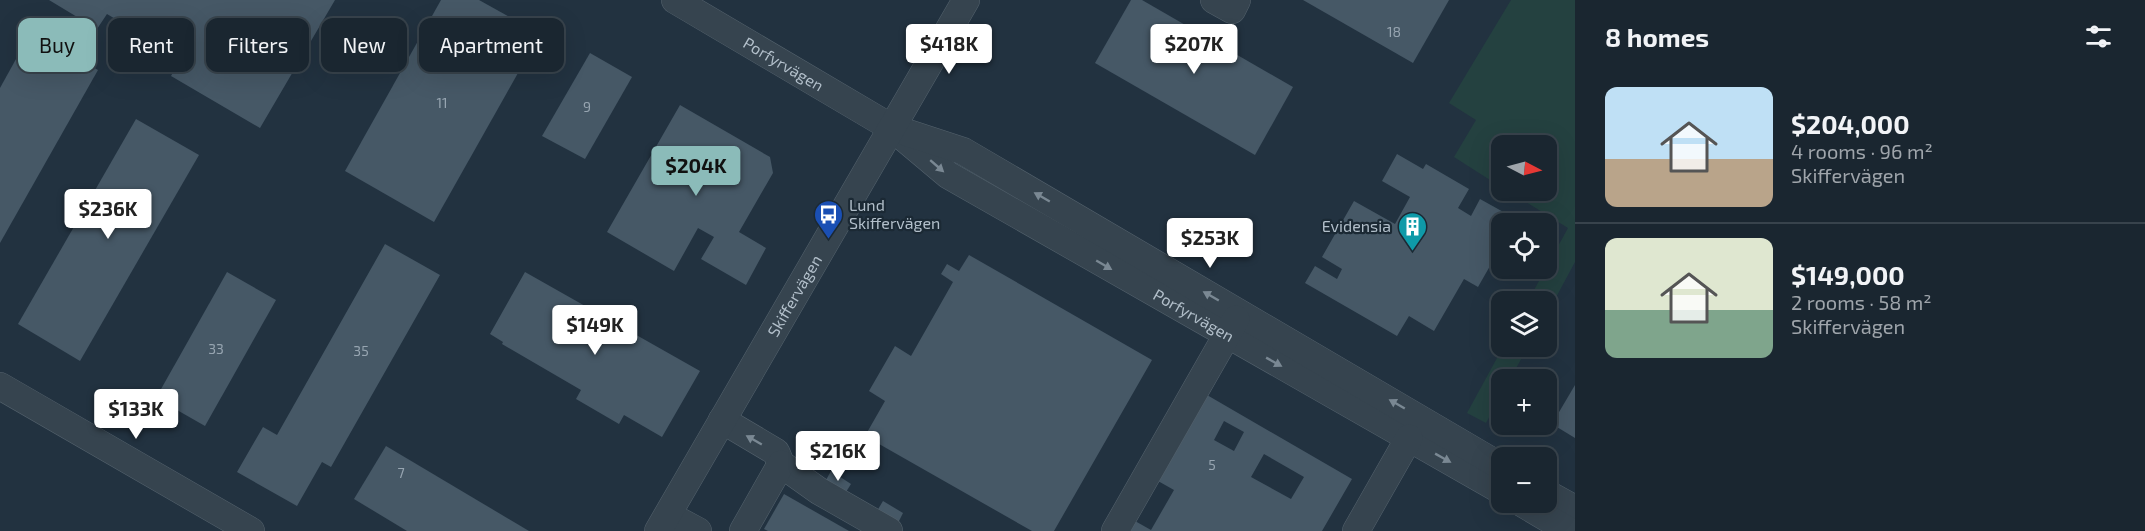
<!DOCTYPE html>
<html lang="en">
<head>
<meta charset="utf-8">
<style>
	body { margin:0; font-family:"Exo 2",sans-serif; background:#232e38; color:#f1f3f6; height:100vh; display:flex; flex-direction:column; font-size:22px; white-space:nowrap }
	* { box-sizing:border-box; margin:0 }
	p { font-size:20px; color:#9fa5ab }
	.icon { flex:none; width:33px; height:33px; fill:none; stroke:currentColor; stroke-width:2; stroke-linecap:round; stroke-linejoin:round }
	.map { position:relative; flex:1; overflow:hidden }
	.sheet { display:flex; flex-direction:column; background:#1a2630; width:570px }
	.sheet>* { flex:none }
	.banner { position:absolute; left:18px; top:18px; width:570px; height:54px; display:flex; gap:12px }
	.needle { width:39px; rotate:96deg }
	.fabs { position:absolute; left:1491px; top:135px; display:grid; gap:12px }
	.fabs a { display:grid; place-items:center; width:66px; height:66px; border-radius:12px; background:#1a2630; box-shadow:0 6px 24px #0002,0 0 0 2px #38434c; font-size:30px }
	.price { position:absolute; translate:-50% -51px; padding:0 14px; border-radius:6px; background:#fff; color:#222; font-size:20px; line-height:39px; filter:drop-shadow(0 2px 3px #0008) }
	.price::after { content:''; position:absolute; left:50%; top:36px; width:18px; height:14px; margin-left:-9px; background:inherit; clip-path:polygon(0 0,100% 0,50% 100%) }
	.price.active { background:#8bbbb9; color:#111 }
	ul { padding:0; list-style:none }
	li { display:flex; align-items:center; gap:18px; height:150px; padding:0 30px }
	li+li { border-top:2px solid #38434c }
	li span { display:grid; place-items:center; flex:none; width:168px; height:120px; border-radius:12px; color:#555 }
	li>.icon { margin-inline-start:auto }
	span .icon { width:72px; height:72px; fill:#fffc; stroke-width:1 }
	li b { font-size:26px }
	h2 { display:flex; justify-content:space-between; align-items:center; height:72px; padding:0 30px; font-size:26px }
	.pill { padding:0 21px; border-radius:12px; background:#1a2630; box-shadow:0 6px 24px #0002,0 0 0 2px #38434c; font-size:21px; line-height:54px }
	.pill.active { background:#8bbbb9; color:#111 }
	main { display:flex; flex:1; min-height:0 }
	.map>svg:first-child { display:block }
	.green { fill:#244140 }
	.building { fill:#465866; fill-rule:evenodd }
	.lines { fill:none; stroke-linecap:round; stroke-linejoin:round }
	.minor-casing { stroke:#54626d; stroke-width:28 }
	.minor { stroke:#36444f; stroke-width:27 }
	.oneway { fill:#7a8893 }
	.labels { text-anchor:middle; stroke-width:4.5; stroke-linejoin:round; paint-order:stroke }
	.number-label { font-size:14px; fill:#97a5b1 }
	.street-label { font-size:16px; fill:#b2bfca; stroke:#1b2934 }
	.poi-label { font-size:16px; fill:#b2bfca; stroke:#1b2934; text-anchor:start }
</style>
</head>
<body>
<main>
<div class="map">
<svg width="1575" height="531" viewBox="0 0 1575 531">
	<rect width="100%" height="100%" fill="#223240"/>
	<!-- green -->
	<g class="green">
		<polygon points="1511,0 1575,0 1575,262 1547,314 1546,302 1528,301 1568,228 1508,191 1546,190 1546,146 1502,146 1501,187 1454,157 1476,120 1449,103"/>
		<polygon points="1503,347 1528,347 1510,379 1502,380 1501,395 1486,423 1467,413"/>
	</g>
	<!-- building -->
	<g class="building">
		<polygon points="49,0 335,0 260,128 171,76 181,58 107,14 97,29"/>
		<polygon points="441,0 479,0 540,34 434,222 345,171"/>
		<polygon points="1131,0 1142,0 1293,87 1255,155 1095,63"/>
		<polygon points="1303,0 1449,0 1413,63"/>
		<polygon points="31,32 98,70 0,243 0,88"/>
		<polygon points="590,53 632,77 585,159 542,136"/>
		<polygon points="680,105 770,157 773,173 739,232 766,248 746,285 701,259 714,237 698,228 674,271 607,232"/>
		<polygon points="136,119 199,155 80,361 18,324"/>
		<polygon points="1397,154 1423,169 1426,164 1469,189 1458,208 1471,216 1480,199 1516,219 1514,224 1502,224 1502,245 1478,287 1464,279 1434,331 1409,316 1397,336 1305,283 1315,266 1337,279 1342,269 1322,257 1354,201 1395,224 1410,197 1382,181"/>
		<polygon points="385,244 440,275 331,467 322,462 297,506 237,472 263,427 277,435"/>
		<polygon points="969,255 1152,360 1054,531 1032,531 865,436 885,401 869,391 895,346 911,356 953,282 941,274 947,264 959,271"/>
		<polygon points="227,272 276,300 205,426 156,398"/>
		<polygon points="525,272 700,371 662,437 624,415 619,424 576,399 581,390 502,344 503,342 490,334"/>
		<polygon points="1575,385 1575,438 1552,424"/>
		<path d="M1207,395l145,84 -30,52h-193l6,-10 16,9 23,-40 -16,-9zM1224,421l20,11 -10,19 -20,-11zM1264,454l40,23 -13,22 -40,-22z"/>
		<polygon points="386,446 529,531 407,531 354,499"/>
		<polygon points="831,471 851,484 846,492 826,480"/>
		<polygon points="784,494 849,531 768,531 764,529"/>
		<polygon points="883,501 903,513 898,523 877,511"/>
	</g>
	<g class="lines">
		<defs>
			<g id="minor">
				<path id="s1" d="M675,0l217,128 56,47 554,316"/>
				<polyline points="1214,0 1232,10 1237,0"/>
				<polyline points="905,132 963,151 1502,467"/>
				<polyline points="0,386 251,531"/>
				<polyline points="722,420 776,452 781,464 819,491 889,531"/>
				<polyline points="1546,493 1575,509"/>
				<polyline points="1520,502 1569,531"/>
				<polyline points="668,515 698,531"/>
				<path id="s2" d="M658,531l308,-531"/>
				<polyline points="743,531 781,464"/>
				<polyline points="1115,531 1236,319"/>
				<polyline points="1356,531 1409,438"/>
			</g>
		</defs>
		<!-- minor casing -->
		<use href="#minor" class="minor-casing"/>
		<!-- minor -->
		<use href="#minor" class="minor"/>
	</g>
	<!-- one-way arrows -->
	<defs><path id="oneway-solid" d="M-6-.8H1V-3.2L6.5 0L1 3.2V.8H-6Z" transform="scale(1.5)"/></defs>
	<g class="oneway">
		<use href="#oneway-solid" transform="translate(937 166) rotate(41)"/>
		<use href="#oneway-solid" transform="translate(1042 197) rotate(-150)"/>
		<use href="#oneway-solid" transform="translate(1104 265) rotate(30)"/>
		<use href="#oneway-solid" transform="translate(1211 296) rotate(-150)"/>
		<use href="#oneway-solid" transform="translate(1274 362) rotate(29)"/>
		<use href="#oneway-solid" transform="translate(1397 404) rotate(-150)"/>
		<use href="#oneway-solid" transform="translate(754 440) rotate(-150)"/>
		<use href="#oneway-solid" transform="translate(1443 458) rotate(29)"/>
	</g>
	<!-- icons -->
	<defs>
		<symbol id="bus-pin" viewBox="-11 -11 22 30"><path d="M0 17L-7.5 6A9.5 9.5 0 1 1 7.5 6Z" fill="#1a4fb4" stroke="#1b2934"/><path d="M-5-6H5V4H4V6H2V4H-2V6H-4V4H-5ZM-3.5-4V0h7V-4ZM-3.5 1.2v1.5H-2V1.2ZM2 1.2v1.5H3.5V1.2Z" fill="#fff"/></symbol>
		<symbol id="building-pin" viewBox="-11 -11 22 30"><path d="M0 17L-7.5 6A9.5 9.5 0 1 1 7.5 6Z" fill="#0f9aa8" stroke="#1b2934"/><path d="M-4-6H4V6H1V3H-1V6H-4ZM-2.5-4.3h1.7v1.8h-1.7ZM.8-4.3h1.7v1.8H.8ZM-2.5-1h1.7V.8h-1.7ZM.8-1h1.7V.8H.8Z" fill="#fff"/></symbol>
	</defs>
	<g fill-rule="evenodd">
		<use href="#bus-pin" x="812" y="198" width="33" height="45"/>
		<use href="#building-pin" x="1396" y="210" width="33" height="45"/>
	</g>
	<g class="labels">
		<!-- number labels -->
		<g class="number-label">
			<text x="1394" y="37">18</text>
			<text x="442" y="108">11</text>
			<text x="587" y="112">9</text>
			<text x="216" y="354">33</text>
			<text x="361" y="356">35</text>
			<text x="1212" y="470">5</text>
			<text x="401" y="478">7</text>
		</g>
		<!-- street labels -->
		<g class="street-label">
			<text dy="6" stroke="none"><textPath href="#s1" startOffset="126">Porfyrvägen</textPath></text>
			<text dy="6" stroke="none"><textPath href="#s2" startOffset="272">Skiffervägen</textPath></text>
			<text dy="6" stroke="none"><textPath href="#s1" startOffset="608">Porfyrvägen</textPath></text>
		</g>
		<!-- poi labels -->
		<g class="poi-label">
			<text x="849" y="211">Lund<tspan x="849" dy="18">Skiffervägen</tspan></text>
			<text x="1391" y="232" text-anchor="end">Evidensia</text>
		</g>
	</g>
</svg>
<div class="fabs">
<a><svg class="needle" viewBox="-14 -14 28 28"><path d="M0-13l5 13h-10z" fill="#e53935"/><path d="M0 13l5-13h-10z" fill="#9fa5ab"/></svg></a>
<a><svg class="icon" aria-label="locate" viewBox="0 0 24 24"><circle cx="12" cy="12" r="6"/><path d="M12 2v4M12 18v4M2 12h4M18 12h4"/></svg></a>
<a><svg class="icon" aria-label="layers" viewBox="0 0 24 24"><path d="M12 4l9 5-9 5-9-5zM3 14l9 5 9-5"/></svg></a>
<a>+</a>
<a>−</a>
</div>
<b class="price" style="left:949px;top:75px">$418K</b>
<b class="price" style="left:1194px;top:75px">$207K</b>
<b class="price active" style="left:696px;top:197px">$204K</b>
<b class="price" style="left:108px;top:240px">$236K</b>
<b class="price" style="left:1210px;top:269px">$253K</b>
<b class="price" style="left:595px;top:356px">$149K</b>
<b class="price" style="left:136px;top:440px">$133K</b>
<b class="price" style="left:838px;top:482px">$216K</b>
<div class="banner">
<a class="pill active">Buy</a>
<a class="pill">Rent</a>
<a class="pill">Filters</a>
<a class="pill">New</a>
<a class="pill">Apartment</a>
</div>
</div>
<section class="sheet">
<h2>8 homes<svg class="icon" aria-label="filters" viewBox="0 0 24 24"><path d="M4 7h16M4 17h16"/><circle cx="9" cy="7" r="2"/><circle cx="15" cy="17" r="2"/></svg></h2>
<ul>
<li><span style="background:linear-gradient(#bfe0f5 60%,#b9a48a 0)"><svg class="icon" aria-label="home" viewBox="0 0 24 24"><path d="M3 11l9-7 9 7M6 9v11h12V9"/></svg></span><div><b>$204,000</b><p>4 rooms · 96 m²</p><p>Skiffervägen</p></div></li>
<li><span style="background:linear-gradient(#dfe7d0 60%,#7fa58c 0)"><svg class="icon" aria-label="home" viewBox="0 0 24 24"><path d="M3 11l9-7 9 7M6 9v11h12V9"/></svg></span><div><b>$149,000</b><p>2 rooms · 58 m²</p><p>Skiffervägen</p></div></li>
</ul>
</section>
</main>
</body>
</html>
